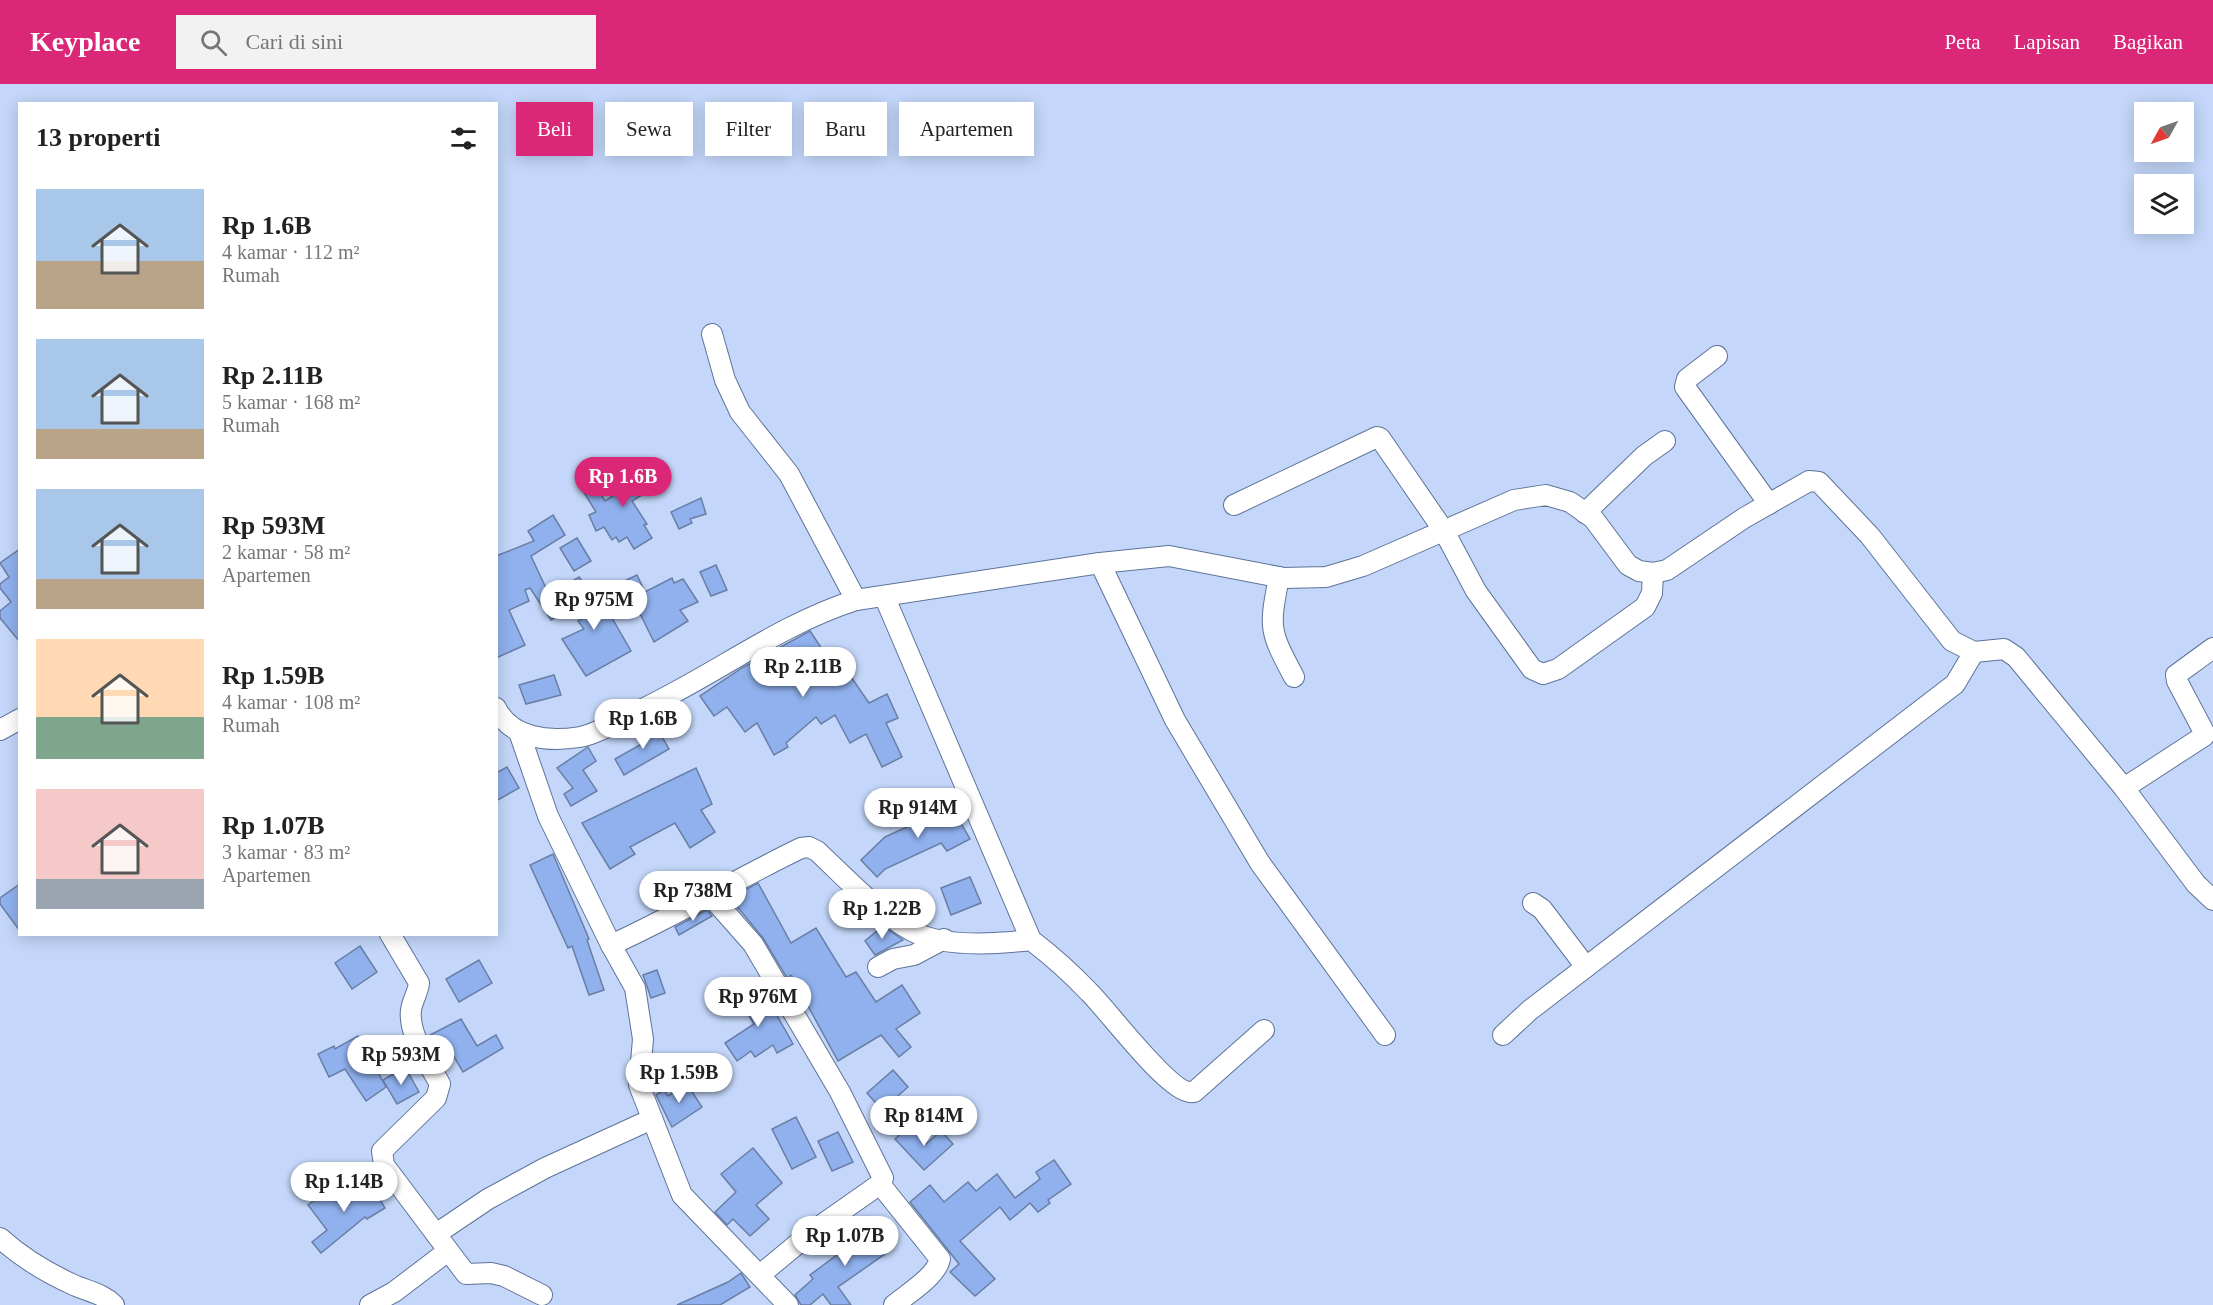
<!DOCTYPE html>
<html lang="id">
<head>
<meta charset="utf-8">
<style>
	body { margin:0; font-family:Georgia,serif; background:#f2f2f2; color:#222; height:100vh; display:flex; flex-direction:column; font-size:22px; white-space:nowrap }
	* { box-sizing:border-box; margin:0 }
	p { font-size:20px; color:#767676 }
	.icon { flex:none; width:33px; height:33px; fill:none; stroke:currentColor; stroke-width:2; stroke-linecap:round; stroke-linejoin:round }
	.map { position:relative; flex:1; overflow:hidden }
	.sheet { position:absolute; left:18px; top:18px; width:480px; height:834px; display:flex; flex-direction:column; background:#fff; border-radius:0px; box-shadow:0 3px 15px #0003 }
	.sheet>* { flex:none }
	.banner { position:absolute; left:516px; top:18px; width:570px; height:54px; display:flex; gap:12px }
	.needle { width:39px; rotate:230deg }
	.fabs { position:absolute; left:2134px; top:18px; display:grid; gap:12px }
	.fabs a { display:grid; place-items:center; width:60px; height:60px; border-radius:0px; background:#fff; box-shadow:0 3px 15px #0003; font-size:30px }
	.price { position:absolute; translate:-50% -51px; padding:0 14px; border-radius:21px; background:#fff; color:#222; font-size:20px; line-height:39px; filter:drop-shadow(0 2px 3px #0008) }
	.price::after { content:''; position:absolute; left:50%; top:36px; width:18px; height:14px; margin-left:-9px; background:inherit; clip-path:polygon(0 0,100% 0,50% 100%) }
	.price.current { background:#db2777; color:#fff }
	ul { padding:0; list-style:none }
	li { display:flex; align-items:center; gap:18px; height:150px; padding:0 18px }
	li span { display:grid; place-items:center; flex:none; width:168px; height:120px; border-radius:0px; color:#555 }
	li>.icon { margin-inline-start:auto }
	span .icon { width:72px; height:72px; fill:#fffc; stroke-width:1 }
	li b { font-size:26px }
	h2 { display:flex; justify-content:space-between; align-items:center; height:72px; padding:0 18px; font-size:26px }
	.tag { padding:0 21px; border-radius:0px; background:#fff; box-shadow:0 3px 15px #0003; font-size:21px; line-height:54px }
	.tag.current { background:#db2777; color:#fff }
	header { display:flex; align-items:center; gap:36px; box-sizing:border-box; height:84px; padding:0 30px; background:#db2777; color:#fff }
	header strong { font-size:28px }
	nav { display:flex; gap:33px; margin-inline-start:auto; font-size:21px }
	.search { width:420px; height:54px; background:#f2f2f2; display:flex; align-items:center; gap:15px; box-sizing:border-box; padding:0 21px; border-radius:0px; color:#767676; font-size:22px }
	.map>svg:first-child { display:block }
	.building { fill:#90b1ee; stroke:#697ea4; stroke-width:1.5 }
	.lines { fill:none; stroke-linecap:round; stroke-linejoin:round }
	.minor-casing { stroke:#5e7398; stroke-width:22 }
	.minor { stroke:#fff; stroke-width:20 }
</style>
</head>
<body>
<header>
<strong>Keyplace</strong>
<div class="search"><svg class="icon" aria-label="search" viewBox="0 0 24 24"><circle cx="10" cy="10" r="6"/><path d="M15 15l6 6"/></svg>Cari di sini</div>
<nav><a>Peta</a><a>Lapisan</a><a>Bagikan</a></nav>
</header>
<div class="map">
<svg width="2213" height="1221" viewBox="0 0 2213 1221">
	<rect width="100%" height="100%" fill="#c4d7fa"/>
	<!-- building -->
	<g class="building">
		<polygon points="662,381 670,394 632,417 647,440 644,441 652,454 634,465 627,453 619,458 616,453 612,456 604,443 596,447 589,431 596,428 578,399 590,392 605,417"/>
		<polygon points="701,414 706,430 690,435 692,439 679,445 671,428"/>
		<polygon points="553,431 565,451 531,472 559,532 551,536 530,504 525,506 529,517 509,526 525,561 496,574 496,472 534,457 528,447"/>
		<polygon points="577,454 591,477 574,487 560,464"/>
		<polygon points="20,465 20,558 0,534 0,527 11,518 0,504 0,500 9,493 0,479"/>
		<polygon points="716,481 727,506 711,512 700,488"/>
		<polygon points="637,491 645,508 672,494 674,499 683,495 698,518 680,526 688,537 654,558 624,497"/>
		<polygon points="579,493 592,511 597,508 631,567 586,592 562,555 584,545 578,537 584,534 563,503"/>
		<polygon points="810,547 824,568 827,566 845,588 847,587 869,619 887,610 898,634 886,639 902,673 882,683 866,650 850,659 835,631 821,640 816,633 786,659 788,663 774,671 757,639 745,648 727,623 714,632 700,612 742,584"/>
		<polygon points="554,591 561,611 526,620 519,601"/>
		<polygon points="653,637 669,665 624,691 615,675 647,657 639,644"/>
		<polygon points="588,663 596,677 583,686 597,707 571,722 564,710 573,704 557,684"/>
		<polygon points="507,683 519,704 496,717 496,689"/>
		<polygon points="696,684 712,720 701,726 715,748 690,764 675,739 630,763 635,770 610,785 582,739"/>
		<polygon points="947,715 970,755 947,767 941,759 885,785 877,793 861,776 885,753 931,732 927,724"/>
		<polygon points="553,770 589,855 587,856 604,906 589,911 572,862 568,864 530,781"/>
		<polygon points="970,793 981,819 951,831 941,804"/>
		<polygon points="758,799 791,859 816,844 846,893 856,888 876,918 902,901 920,929 896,945 911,963 899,973 881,951 838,977 791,891 787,894 763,854 730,814"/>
		<polygon points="20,800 20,847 0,820 0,814"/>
		<polygon points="707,826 712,832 679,851 675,843"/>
		<polygon points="883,842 903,856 875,871 865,857"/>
		<polygon points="360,862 377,888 352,905 335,879"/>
		<polygon points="479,876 492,899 459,918 446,895"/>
		<polygon points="657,886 665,909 651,914 643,891"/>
		<polygon points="749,898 769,931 775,928 793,960 777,969 773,961 755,973 751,967 737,977 725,959 754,940 734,906"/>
		<polygon points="461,935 477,962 496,951 503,964 463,988 447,961 435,968 428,952"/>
		<polygon points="358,952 386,1003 366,1017 345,985 329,993 318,970 334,962 335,965"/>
		<polygon points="405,983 419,1008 397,1020 383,996"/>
		<polygon points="893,986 908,1003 882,1026 867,1009"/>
		<polygon points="687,1000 702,1023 672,1043 656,1011 664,1006 668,1012"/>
		<polygon points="796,1033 816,1073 792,1085 772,1045"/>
		<polygon points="909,1042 926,1060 941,1047 953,1060 924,1086 895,1055"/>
		<polygon points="838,1048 853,1078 832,1087 818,1057"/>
		<polygon points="753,1064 782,1099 756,1121 769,1135 750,1152 733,1135 727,1141 715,1128 736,1108 721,1090"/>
		<polygon points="1054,1076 1071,1100 1048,1116 1050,1119 1038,1128 1030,1119 1010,1136 1000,1123 960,1157 995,1195 975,1212 950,1188 959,1180 910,1118 930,1101 944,1118 968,1098 976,1107 997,1090 1015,1114 1040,1095 1036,1088"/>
		<polygon points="368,1096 385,1124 367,1135 365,1133 321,1169 312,1158 327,1146 308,1121 327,1107 334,1117"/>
		<polygon points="871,1137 892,1165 838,1203 851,1221 831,1221 823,1210 810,1221 801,1221 795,1211 813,1195 810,1191 857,1156 853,1149"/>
		<polygon points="741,1189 750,1203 720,1221 677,1221 728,1198"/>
	</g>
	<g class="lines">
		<defs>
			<g id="minor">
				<polyline points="712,250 725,296 740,328 789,390 856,516"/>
				<polyline points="1717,272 1687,295 1685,303 1769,420"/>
				<polyline points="1234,421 1377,353 1380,354 1444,447 1476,507 1532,585 1543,590 1558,585 1645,523 1652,509 1653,489"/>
				<polyline points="1585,429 1644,372 1665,357"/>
				<polyline points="1100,479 1175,636 1260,779 1385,951"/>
				<path d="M1279,493c-10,52 -10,53 15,100"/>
				<polyline points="885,514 1031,856"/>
				<path d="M496,624c15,31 53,34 84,29 17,-3 37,-16 54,-24 75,-34 143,-88 222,-113l244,-37 69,-7 115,22 42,-1 37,-11 151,-66 32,-5 24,7 23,16 35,47 11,6 14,2 14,-3 77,-52 65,-37 10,1 51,54 82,105 22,11 30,-3 12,8 108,131 72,96 17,16"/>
				<polyline points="0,646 20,635"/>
				<polyline points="519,648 548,732 611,861 635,904 643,955 639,1001 682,1111 788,1221"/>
				<polyline points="2124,704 2204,652 2204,648 2177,597 2176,591 2213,564"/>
				<polyline points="708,809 753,860 840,1008 883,1094 880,1100 813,1147 761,1190"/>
				<polyline points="1533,819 1542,825 1586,883"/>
				<path d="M390,850l29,49c-1,10 -7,18 -8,27 -3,24 18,54 29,74l-4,14 -54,53 2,14 82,109 25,-1 13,3 38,19"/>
				<path d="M611,861c64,-29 126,-66 190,-97l8,-1 8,4c30,28 59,60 95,80 31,17 85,13 119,9 21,16 40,33 58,52 19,18 82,105 105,100l70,-62"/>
				<polyline points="878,883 893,875 914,871 944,855"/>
				<polyline points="1503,951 1530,926 1955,600 1974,568"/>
				<path d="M880,1100l60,75c-4,18 -33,35 -46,46"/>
				<polyline points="436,1150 488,1115 545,1084 652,1035"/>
				<path d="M0,1154c22,20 49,36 76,48 15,6 27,8 38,19"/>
				<polyline points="370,1221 394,1208 448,1167"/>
			</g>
		</defs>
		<!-- minor casing -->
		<use href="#minor" class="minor-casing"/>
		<!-- minor -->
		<use href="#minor" class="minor"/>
	</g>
</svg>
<div class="fabs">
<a><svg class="needle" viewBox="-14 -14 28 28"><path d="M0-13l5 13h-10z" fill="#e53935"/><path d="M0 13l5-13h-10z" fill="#767676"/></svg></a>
<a><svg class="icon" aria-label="layers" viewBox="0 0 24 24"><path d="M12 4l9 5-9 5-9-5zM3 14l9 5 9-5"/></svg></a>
</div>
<b class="price current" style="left:623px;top:424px">Rp 1.6B</b>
<b class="price" style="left:594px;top:547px">Rp 975M</b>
<b class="price" style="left:803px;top:614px">Rp 2.11B</b>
<b class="price" style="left:643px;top:666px">Rp 1.6B</b>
<b class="price" style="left:918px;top:755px">Rp 914M</b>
<b class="price" style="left:693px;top:838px">Rp 738M</b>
<b class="price" style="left:882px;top:856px">Rp 1.22B</b>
<b class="price" style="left:758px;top:944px">Rp 976M</b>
<b class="price" style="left:401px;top:1002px">Rp 593M</b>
<b class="price" style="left:679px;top:1020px">Rp 1.59B</b>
<b class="price" style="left:924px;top:1063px">Rp 814M</b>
<b class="price" style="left:344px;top:1129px">Rp 1.14B</b>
<b class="price" style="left:845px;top:1183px">Rp 1.07B</b>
<div class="banner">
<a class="tag current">Beli</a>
<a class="tag">Sewa</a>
<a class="tag">Filter</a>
<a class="tag">Baru</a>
<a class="tag">Apartemen</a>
</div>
<section class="sheet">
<h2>13 properti<svg class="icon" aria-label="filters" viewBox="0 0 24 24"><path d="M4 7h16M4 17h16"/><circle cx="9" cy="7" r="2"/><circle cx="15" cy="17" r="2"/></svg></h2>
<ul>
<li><span style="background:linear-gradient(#a9c7e8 60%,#b9a48a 0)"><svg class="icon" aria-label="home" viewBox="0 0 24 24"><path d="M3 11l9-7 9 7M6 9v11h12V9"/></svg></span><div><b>Rp 1.6B</b><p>4 kamar · 112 m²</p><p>Rumah</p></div></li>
<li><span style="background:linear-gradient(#a9c7e8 75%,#b9a48a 0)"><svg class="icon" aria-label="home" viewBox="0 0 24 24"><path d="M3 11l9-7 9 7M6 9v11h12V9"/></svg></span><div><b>Rp 2.11B</b><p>5 kamar · 168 m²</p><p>Rumah</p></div></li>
<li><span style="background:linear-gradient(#a9c7e8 75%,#b9a48a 0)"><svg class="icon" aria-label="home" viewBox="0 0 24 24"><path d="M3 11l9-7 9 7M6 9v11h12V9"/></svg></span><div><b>Rp 593M</b><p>2 kamar · 58 m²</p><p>Apartemen</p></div></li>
<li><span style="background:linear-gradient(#ffd9b3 65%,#7fa58c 0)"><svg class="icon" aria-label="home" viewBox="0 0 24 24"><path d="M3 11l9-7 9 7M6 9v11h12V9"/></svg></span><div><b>Rp 1.59B</b><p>4 kamar · 108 m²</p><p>Rumah</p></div></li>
<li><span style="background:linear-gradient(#f6c9c9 75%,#9aa5b1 0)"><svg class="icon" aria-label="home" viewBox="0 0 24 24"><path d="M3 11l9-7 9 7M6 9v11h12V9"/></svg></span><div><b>Rp 1.07B</b><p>3 kamar · 83 m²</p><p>Apartemen</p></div></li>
</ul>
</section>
</div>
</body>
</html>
